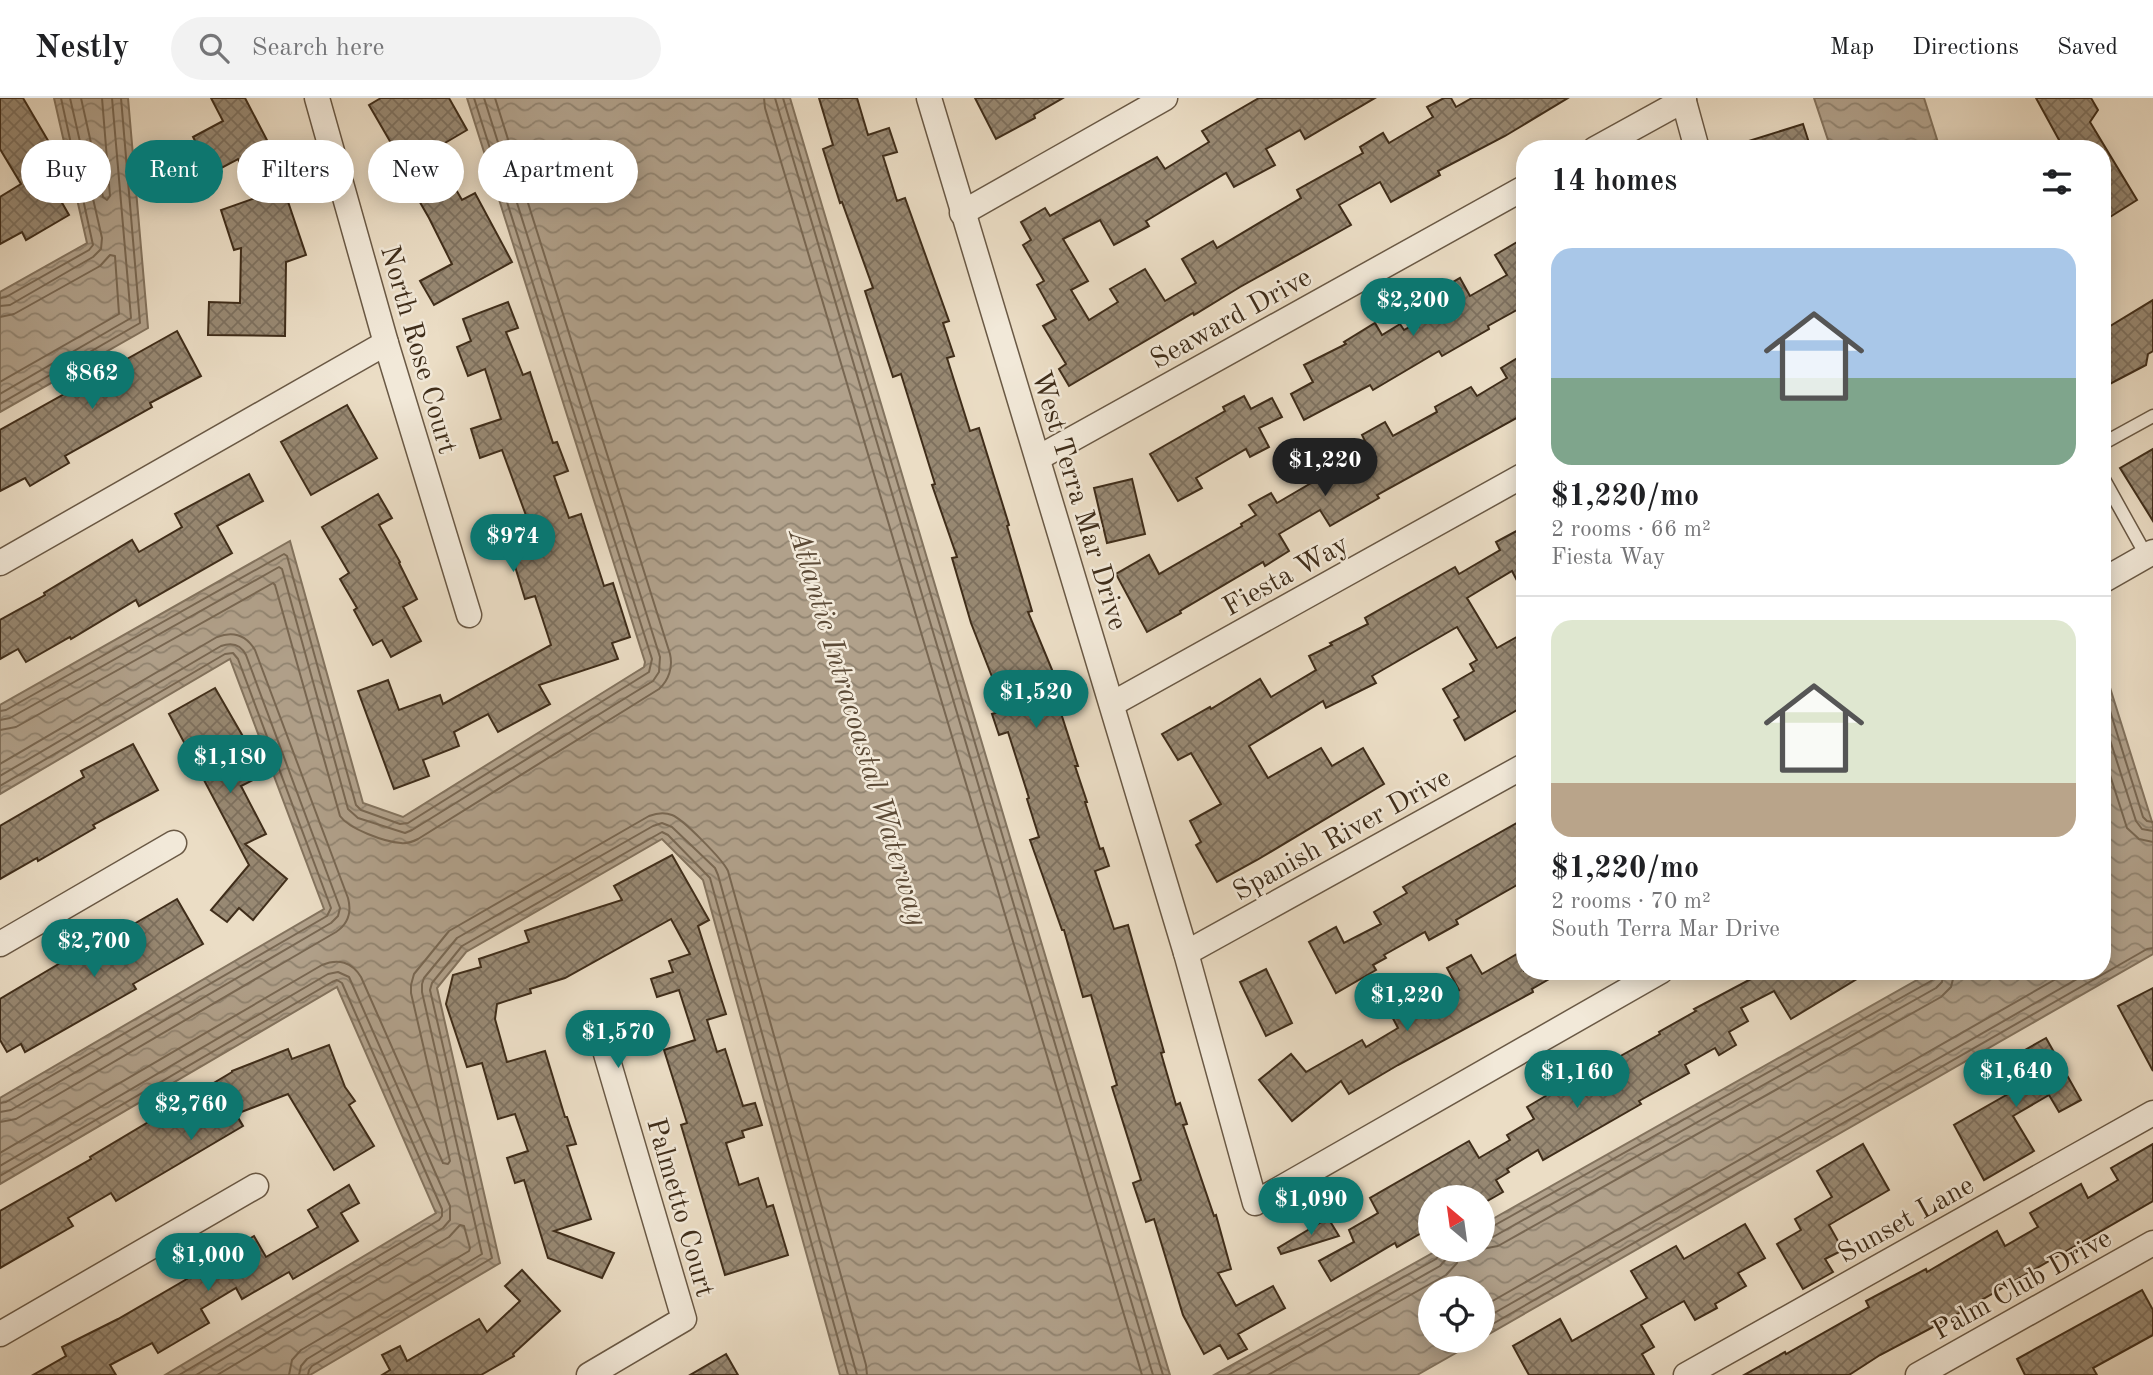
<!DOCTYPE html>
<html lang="en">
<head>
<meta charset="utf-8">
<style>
	body { margin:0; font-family:"Old Standard TT",serif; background:#f2f2f2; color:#202124; height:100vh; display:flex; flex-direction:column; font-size:26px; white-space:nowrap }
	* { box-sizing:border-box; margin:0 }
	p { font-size:23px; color:#757577 }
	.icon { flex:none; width:38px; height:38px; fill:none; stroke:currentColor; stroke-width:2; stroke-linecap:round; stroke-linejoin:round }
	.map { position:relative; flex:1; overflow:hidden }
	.side { position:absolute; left:1516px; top:42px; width:595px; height:840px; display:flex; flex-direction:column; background:#fff; border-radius:28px; box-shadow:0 4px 18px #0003 }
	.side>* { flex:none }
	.hud { position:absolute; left:21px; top:42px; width:665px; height:63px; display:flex; gap:14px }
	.needle { width:46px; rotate:331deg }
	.tools { position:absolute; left:1418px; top:1087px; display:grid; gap:14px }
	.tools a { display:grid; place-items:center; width:77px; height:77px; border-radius:50%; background:#fff; box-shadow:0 4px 18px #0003; font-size:35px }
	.price { position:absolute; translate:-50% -60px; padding:0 16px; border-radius:24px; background:#0f766e; color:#fff; font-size:23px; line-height:46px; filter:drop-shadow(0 2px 4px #0008) }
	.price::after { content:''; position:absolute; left:50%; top:42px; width:21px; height:16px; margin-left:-10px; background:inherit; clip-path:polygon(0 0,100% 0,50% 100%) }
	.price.active { background:#222; color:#fff }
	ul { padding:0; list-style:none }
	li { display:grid; align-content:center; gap:14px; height:371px; padding:0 35px }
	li+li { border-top:2px solid #e0e0e0 }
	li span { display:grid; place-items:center; height:217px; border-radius:21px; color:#555 }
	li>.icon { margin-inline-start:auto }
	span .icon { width:126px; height:126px; fill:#fffc; stroke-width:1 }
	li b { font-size:30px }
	h2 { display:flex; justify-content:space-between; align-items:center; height:84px; padding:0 35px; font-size:30px }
	.chip { padding:0 24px; border-radius:32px; background:#fff; box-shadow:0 4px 18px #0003; font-size:24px; line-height:63px }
	.chip.active { background:#0f766e; color:#fff }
	header { display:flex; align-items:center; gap:42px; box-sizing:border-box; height:98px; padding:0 35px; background:#fff; border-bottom:2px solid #e0e0e0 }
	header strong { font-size:33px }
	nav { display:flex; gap:38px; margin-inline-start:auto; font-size:24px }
	.search { width:490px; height:63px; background:#f2f2f2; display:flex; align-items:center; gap:18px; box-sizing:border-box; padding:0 24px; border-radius:38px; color:#757577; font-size:26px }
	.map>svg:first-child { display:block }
	.water { fill:url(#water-waves); stroke:#83735e; stroke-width:2 }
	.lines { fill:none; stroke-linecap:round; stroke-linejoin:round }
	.shore { stroke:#786752; stroke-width:2 }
	.building { fill:url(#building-cross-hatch); stroke:#3f2d1a; stroke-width:2 }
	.lane-casing { stroke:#6a5945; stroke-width:15 }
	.street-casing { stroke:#6a5945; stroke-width:27 }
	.lane { stroke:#f2e9d9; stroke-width:12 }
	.street { stroke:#f2e9d9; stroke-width:24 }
	.labels { text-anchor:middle; stroke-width:5; stroke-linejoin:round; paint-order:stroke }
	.street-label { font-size:28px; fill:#3f2d1a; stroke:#f2e9d9 }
	.water-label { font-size:30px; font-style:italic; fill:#5c4a36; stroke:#f2e9d9 }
</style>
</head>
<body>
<header>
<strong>Nestly</strong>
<div class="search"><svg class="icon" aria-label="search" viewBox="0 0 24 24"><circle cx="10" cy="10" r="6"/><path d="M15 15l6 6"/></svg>Search here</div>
<nav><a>Map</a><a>Directions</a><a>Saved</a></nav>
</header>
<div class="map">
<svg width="2153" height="1277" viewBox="0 0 2153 1277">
	<defs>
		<pattern id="water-waves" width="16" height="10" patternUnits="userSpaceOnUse" patternTransform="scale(1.75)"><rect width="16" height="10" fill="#b1a18b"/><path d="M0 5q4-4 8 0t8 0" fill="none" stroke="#918471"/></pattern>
		<pattern id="building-cross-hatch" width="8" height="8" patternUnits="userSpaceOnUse" patternTransform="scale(1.75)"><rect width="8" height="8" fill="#988973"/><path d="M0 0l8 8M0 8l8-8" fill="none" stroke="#7d705e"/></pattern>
	</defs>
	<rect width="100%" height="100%" fill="#ebddc5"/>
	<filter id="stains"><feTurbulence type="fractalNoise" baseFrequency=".00286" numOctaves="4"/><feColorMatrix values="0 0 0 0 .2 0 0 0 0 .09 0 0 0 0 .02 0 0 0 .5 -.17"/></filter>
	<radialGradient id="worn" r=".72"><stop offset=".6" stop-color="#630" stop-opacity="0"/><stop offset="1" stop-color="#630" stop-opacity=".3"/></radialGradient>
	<!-- water -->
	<g class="water">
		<polygon points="54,0 128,0 148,230 0,314 0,194 87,145"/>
		<polygon points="467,0 790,0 1170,1277 840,1277 703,782 662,741 466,854 437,890 500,1165 310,1277 165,1277 436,1115 337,889 0,1086 0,1000 324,811 230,561 0,696 0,607 290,443 363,705 403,719 644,569 645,564"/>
		<polygon points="1814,0 1924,0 1940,51 1831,51"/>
		<polygon points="2102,564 2153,727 2153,856 1482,1240 1482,1190 1430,1190 1430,1242 1477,1243 1417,1277 1214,1277 1438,1152 1482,1152 1482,1127 1933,873 2102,873"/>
	</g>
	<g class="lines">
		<!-- shore -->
		<g class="shore">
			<polyline points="81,0 103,99 107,102 110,98 102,0"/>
			<polyline points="764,0 765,10 1142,1277"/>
			<polyline points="775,0 1153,1277"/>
			<polyline points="783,0 1163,1277"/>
			<polyline points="0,200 6,199 89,152 93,147 61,0"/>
			<polyline points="0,208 10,207 93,159 101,151 102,140 70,0"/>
			<polyline points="0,219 14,216 100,168 110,157 115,158 119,216 0,284"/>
			<polyline points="0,296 131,220 112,0"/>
			<polyline points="0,306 140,225 121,0"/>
			<polyline points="2102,587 2143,719 2147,723 2153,724"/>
			<polyline points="0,613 6,612 284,456 287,458 356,707 361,712 400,726 408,725 649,574 652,561 474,0"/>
			<polyline points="2102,617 2136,723 2142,731 2153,733"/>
			<polyline points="0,622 10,620 279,469 282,471 348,711 358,720 405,735 412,732 653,583 659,574 660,559 484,0"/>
			<path d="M0,632l16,-3 257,-144 2,2 65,231c9,13 45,26 61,27 6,1 11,-1 17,-4l241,-150c10,-9 14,-22 11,-35l-175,-556"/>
			<polyline points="2102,652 2127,730 2139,741 2153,744"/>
			<path d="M0,666l217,-127c16,-6 29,-2 38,13l93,248c4,15 0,26 -12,34l-320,187 -16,3"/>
			<path d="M0,678l221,-130c11,-4 20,-1 25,9l94,253 -2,8 -7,7 -320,187 -11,2"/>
			<polyline points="0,688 225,556 233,555 238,561 331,810 327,818 6,1004 0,1005"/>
			<path d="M0,1055l322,-188c16,-7 30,-3 39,12l82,186 5,1 2,-3 -39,-168v-8l3,-11 35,-43 200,-115c8,-3 15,-4 23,-1 11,4 51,45 56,56l138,494 1,10"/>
			<polyline points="0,1068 328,876 338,874 349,879 450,1108 450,1122 443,1130 196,1277"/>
			<polyline points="0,1078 332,884 337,882 342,885 442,1111 442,1118 439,1122 179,1277"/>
			<polyline points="1482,1132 1488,1131 1931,883 1935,879 1936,873"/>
			<polyline points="1482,1141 1493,1139 1936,890 1942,884 1944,873"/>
			<polyline points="1482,1151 1498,1148 1941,899 1951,889 1955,873"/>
			<polyline points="1482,1209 2070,873"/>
			<polyline points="1482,1222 2091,873"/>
			<polyline points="1482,1232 2147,851 2153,850"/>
			<polyline points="217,1277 449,1139 460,1127 464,1128 470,1150 469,1153 301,1252 292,1262 289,1277"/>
			<polyline points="299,1277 301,1268 307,1261 482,1156 422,894 422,886 424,880 457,840 653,728 662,725 672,729 715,770 718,777 857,1277"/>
			<polyline points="308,1277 309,1272 312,1268 492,1160 430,892 432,885 462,848 662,734 668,737 710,780 848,1277"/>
			<polyline points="1228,1277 1436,1161 1439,1157 1440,1152"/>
			<polyline points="1246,1277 1440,1168 1447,1160 1448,1152"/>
			<polyline points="1268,1277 1446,1177 1457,1165 1459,1152"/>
		</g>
	</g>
	<!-- building -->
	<g class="building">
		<polygon points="0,0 23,0 50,46 34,56 69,117 26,142 22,134 0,146 0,99 21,86 0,51"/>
		<polygon points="211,0 245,0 281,69 277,71 306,157 286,164 285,238 208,237 209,204 240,205 241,150 234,152 221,112 258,99 238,61 212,75 193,39 223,23"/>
		<polygon points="381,0 449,0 467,32 433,52 462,102 475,95 512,164 434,207 420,183 452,166 429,120 387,47 391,45 369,7"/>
		<polygon points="819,0 857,0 868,37 889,30 897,54 883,58 897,103 905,100 949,223 943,225 954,258 947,260 970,333 979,330 1009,427 1007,428 1032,513 1028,514 1055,579 1050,581 1078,668 1075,668 1087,704 1085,704 1100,751 1103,750 1109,768 1095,773 1114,831 1128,827 1164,954 1161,955 1176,1007 1180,1005 1187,1026 1183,1027 1214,1118 1216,1117 1231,1171 1218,1175 1236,1208 1273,1188 1285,1210 1238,1236 1247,1251 1228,1261 1220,1247 1204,1256 1183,1217 1154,1121 1146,1124 1133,1085 1141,1082 1112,989 1117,987 1091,897 1083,899 1064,832 1062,832 1030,742 1039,739 1027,701 1029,700 1008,634 999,637 992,616 1005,612 971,525 952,460 957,459 932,387 935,386 901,276 893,279 865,193 873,190 842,104 840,105 823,51 833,47"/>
		<polygon points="975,0 1063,0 1034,17 1035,20 996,41"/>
		<polygon points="1259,0 1375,0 1305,41 1300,32 1266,51 1275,67 1234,89 1226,75 1146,123 1149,128 1114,147 1100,122 1063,141 1088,183 1071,192 1089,222 1118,204 1110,191 1145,171 1165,203 1196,185 1182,161 1213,143 1217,150 1301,100 1297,92 1363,55 1360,49 1383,35 1389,45 1433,19 1427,9 1444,0 1451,0 1456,9 1472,0 1568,0 1505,38 1438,73 1440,77 1391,104 1380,84 1339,107 1351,127 1240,189 1194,217 1193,215 1069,288 1059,271 1066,266 1043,228 1056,221 1037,187 1044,183 1023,147 1031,142 1021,124 1045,110 1050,118 1157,59 1165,71 1209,44 1202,33"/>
		<polygon points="2036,0 2091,0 2098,12 2090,24 2137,102 2102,124 2102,51 2064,51"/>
		<polygon points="1803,26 1811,51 1737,51 1736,47"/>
		<polygon points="1524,140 1524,208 1488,228 1489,231 1442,258 1439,253 1373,292 1370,287 1304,322 1291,296 1313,284 1304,267 1346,246 1344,244 1375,225 1382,237 1400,226 1404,232 1444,209 1436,194 1460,180 1470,198 1507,177 1495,157"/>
		<polygon points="2153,202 2153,253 2148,256 2146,267 2102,290 2102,233"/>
		<polygon points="508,204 518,230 506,234 523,277 530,274 553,345 557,344 568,373 554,378 569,420 581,416 604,488 613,485 630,539 612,545 618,561 539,587 550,606 498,634 488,616 454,634 459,648 423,662 429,678 394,691 358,593 388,582 399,612 440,597 443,606 551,547 535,498 525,501 506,439 531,431 502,352 480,360 471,331 501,321 485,271 468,278 457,249 471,243 463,221"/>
		<polygon points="177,233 201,278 150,305 152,309 65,358 69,365 30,388 25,380 0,393 0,332"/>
		<polygon points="1524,256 1524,316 1377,397 1379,400 1330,428 1320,412 1279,436 1289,453 1265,468 1263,464 1180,513 1181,515 1147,534 1116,476 1149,457 1159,476 1242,428 1241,426 1256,417 1249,407 1271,395 1277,405 1369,351 1362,337 1385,324 1393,338 1437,314 1435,309 1471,289 1477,298 1507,280 1501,270"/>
		<polygon points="1244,298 1251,311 1272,300 1282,319 1259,330 1269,349 1250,359 1246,351 1196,380 1202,390 1178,403 1150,356 1225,313 1223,309"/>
		<polygon points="347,307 377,360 311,397 281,344"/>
		<polygon points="2153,351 2153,423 2120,370"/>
		<polygon points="249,376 263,403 217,428 232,455 139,508 136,502 71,541 70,539 26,564 18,551 0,561 0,522 45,497 44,495 132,442 139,454 182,429 175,416"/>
		<polygon points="1132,381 1145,436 1107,445 1094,390"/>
		<polygon points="378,396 392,420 379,427 400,464 399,465 417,501 403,509 421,543 391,559 382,542 373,547 354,512 357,510 340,481 349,475 322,429"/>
		<polygon points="1524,429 1524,496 1512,473 1467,500 1497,550 1524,535 1524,608 1465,642 1454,622 1459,619 1443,591 1474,573 1470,566 1477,562 1457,529 1372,578 1376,585 1326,610 1323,603 1249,648 1268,680 1321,650 1332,668 1363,650 1384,686 1257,762 1217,784 1196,747 1201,744 1190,723 1221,706 1191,655 1178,662 1162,636 1210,609 1211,611 1260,581 1271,599 1316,572 1309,558 1332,547 1330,545 1368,526 1365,520 1455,469 1459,476 1500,452 1496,444"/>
		<polygon points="215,590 252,654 255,652 267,675 241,688 266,736 245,746 287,781 253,822 239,810 227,824 211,812 249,767 169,616"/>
		<polygon points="133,646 158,692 93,727 95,730 38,763 37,760 0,781 0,728 84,679 81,673"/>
		<polygon points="1524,721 1524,783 1456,822 1458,826 1429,842 1425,834 1384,857 1386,860 1373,867 1376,872 1336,895 1309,844 1336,829 1344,845 1381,826 1374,814 1407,795 1403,789"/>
		<polygon points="672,757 709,822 698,828 726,916 707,922 717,954 725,951 743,1008 755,1005 762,1027 742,1033 744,1039 726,1045 739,1087 758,1080 767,1109 773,1107 788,1157 725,1177 681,1027 687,1025 664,952 695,942 679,892 657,899 651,881 673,874 669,863 690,856 671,821 565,880 530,891 531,895 497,906 495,921 507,964 545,953 565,1019 567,1019 576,1046 567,1048 591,1121 554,1133 614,1155 602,1180 548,1160 524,1082 515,1085 507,1060 528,1053 515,1016 498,1021 482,965 467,969 446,906 453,877 481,869 479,861 529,844 525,833 622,802 614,788"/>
		<polygon points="177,801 203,846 133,886 136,891 25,954 21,946 7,954 0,942 0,901 72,858 77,866 119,843 115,837"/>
		<polygon points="1524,852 1524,873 1563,873 1532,891 1533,894 1398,967 1349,996 1341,983 1292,1023 1259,982 1291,956 1306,974 1362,942 1366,949 1398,930 1388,911 1419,895 1427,909 1459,892 1447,870 1471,857 1482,876"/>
		<polygon points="1266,871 1292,925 1266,938 1240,884"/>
		<polygon points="1766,873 1870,873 1791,921 1774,893 1741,910 1748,923 1729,934 1736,947 1719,957 1715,950 1685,967 1689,975 1639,1003 1641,1006 1543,1062 1538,1052 1507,1071 1509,1074 1496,1082 1503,1094 1482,1106 1482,1099 1430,1099 1430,1130 1397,1149 1395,1145 1331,1183 1319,1163 1354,1144 1349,1132 1378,1115 1370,1100 1469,1043 1479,1060 1510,1042 1507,1037 1534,1021 1527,1009 1613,958 1615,961 1660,936 1659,934 1696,913 1694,911"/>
		<polygon points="2153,890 2153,973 2118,908"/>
		<polygon points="2046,940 2081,1002 2059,1014 2049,997 2013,1018 2034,1053 1984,1082 1954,1027 2015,992 2000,966"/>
		<polygon points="329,947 345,989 355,1003 349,1007 374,1048 334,1072 288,996 236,1016 243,1028 116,1103 111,1095 68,1120 73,1128 0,1170 0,1113 91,1061 90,1059 232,974 232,973 288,951 292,961"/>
		<polygon points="1863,1046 1889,1092 1829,1127 1843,1152 1825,1161 1833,1174 1803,1191 1777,1146 1801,1132 1795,1121 1832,1099 1817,1073"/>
		<polygon points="2153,1046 2153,1103 1952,1219 1880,1257 1849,1277 1744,1277 1785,1254 1786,1256 1869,1209 1866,1203 1926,1171 1927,1174 1997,1133 2005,1148 2038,1129 2030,1115 2081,1086 2088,1100 2118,1082 2111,1070"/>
		<polygon points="349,1087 359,1105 341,1115 358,1143 293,1181 289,1174 242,1201 236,1190 201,1211 209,1225 158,1255 152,1245 110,1267 116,1277 33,1277 66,1258 62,1249 118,1221 192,1178 190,1175 254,1138 266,1159 318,1129 308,1112"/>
		<polygon points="1328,1120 1339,1138 1281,1156 1278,1150"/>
		<polygon points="1745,1126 1765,1160 1738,1175 1746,1188 1715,1206 1717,1210 1695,1222 1684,1203 1641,1227 1654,1249 1642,1256 1654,1277 1529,1277 1513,1248 1560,1221 1572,1243 1647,1200 1631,1173 1676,1148 1684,1161"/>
		<polygon points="522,1172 560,1213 513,1256 514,1258 481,1277 382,1277 390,1272 382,1257 400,1248 407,1263 479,1221 487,1234 520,1203 505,1188"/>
		<polygon points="2142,1192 2153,1212 2153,1237 2093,1270 2097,1277 2025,1277 2017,1261"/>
		<polygon points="726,1256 738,1277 690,1277"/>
	</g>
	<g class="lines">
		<defs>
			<g id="lane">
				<polyline points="2102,346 2153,318"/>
				<polyline points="2102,378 2146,457"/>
			</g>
			<g id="street">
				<polyline points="317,0 386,245 469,517"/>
				<polyline points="929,0 1186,855 1255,1105 1661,873"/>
				<polyline points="1683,0 1697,51"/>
				<polyline points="1595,51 1684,2"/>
				<polyline points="962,115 1165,0"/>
				<polyline points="1038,360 1524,90"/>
				<polyline points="0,465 386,245"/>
				<polyline points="2102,483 2153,454"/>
				<polyline points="1112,606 1524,377"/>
				<polyline points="0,846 174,745"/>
				<polyline points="1186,855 1524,668"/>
				<polyline points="0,1236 256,1088"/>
				<polyline points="589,1277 684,1221 599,932"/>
				<polyline points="1686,1277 2153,1015"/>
				<polyline points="1918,1277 2153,1145"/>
			</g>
		</defs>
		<!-- lane casing -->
		<use href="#lane" class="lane-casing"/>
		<!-- street casing -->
		<use href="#street" class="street-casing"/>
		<!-- lane -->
		<use href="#lane" class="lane"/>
		<!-- street -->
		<use href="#street" class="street"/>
	</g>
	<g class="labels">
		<!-- street labels -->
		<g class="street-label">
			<text transform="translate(1230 219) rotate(-29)" y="10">Seaward Drive</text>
			<text transform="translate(420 251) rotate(74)" y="10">North Rose Court</text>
			<text transform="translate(1081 402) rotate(73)" y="10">West Terra Mar Drive</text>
			<text transform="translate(1285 476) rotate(-29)" y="10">Fiesta Way</text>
			<text transform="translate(1341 735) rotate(-29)" y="10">Spanish River Drive</text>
			<text transform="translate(682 1109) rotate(74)" y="10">Palmetto Court</text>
			<text transform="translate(1905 1120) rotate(-29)" y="10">Sunset Lane</text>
			<text transform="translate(2021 1185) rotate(-29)" y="10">Palm Club Drive</text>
		</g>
		<!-- water labels -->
		<g class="water-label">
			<text transform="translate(859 629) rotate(73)" y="10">Atlantic Intracoastal Waterway</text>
		</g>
	</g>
	<rect width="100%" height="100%" filter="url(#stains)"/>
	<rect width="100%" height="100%" fill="url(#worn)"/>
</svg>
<div class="tools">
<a><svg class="needle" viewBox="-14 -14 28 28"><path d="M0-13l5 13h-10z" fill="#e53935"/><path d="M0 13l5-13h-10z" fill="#757577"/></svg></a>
<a><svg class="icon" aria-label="locate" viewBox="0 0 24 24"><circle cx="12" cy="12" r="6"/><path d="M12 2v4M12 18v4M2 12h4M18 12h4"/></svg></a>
</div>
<b class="price" style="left:1413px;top:240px">$2,200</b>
<b class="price" style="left:92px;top:313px">$862</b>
<b class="price active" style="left:1325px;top:400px">$1,220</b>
<b class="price" style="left:513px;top:476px">$974</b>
<b class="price" style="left:1036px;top:632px">$1,520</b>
<b class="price" style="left:230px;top:697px">$1,180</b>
<b class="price" style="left:94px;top:881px">$2,700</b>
<b class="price" style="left:1407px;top:935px">$1,220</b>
<b class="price" style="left:618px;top:972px">$1,570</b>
<b class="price" style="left:2016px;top:1011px">$1,640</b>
<b class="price" style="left:1577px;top:1012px">$1,160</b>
<b class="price" style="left:191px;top:1044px">$2,760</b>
<b class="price" style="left:1311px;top:1139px">$1,090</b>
<b class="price" style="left:208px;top:1195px">$1,000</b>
<div class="hud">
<a class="chip">Buy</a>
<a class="chip active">Rent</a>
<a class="chip">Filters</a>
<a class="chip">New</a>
<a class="chip">Apartment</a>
</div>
<section class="side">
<h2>14 homes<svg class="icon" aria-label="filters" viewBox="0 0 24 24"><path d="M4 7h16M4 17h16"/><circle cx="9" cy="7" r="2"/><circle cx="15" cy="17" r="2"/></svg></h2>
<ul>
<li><span style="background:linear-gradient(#a9c7e8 60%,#7fa58c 0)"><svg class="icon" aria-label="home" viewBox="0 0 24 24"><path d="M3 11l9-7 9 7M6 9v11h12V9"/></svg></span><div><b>$1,220/mo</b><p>2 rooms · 66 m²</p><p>Fiesta Way</p></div></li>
<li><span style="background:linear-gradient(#dfe7d0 75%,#b9a48a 0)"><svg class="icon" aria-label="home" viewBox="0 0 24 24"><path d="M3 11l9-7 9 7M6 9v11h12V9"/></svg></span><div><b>$1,220/mo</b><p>2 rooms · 70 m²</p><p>South Terra Mar Drive</p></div></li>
</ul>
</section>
</div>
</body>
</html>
